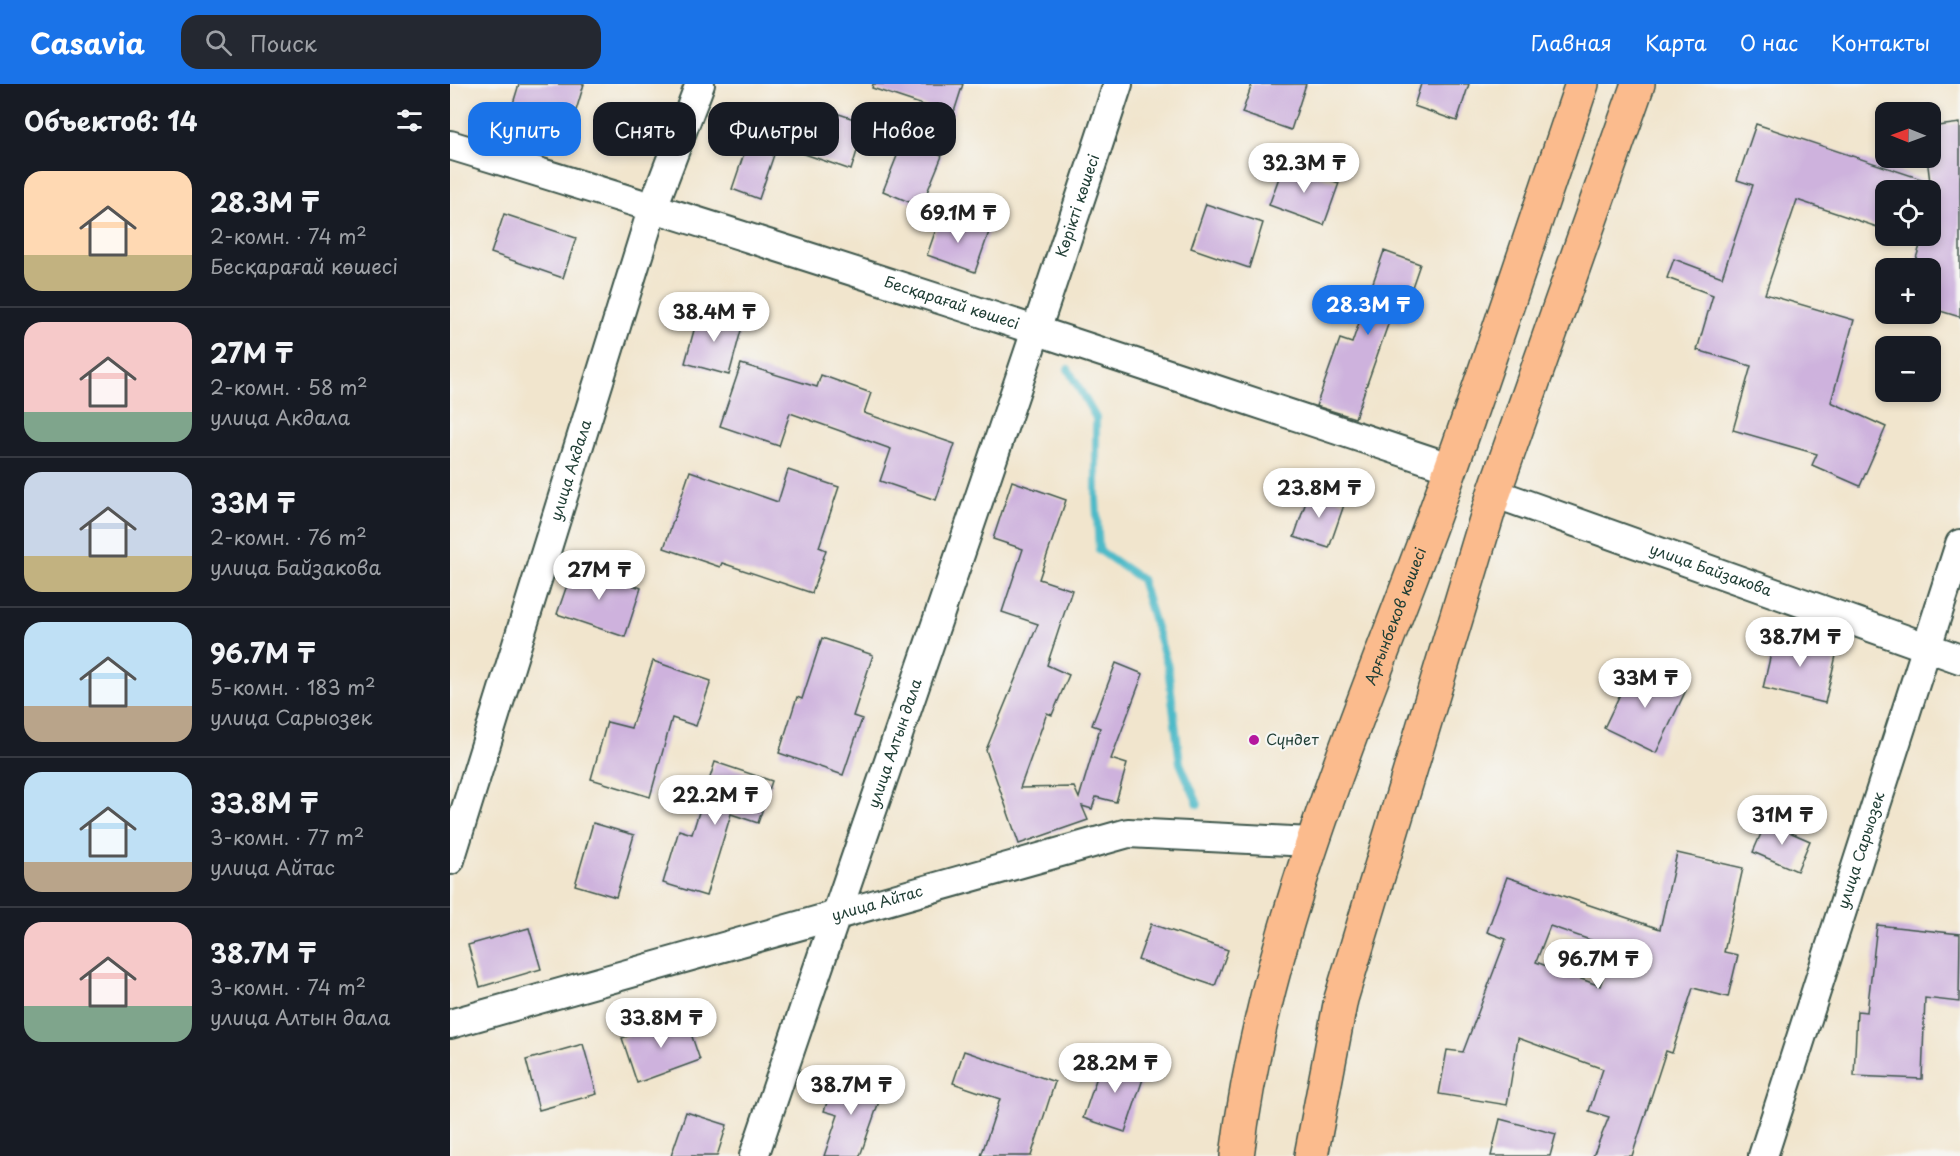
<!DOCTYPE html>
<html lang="ru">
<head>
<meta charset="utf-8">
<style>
	body { margin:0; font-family:"Playpen Sans",sans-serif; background:#242831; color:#f1f3f6; height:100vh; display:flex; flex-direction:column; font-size:22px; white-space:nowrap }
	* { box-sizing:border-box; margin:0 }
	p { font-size:20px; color:#9ea1a6 }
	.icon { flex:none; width:33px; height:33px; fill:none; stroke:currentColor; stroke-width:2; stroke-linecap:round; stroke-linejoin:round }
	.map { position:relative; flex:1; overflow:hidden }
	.side { display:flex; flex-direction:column; background:#171b24; width:450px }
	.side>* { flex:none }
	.hud { position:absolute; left:18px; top:18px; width:570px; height:54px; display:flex; gap:12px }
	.needle { width:39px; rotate:271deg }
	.tools { position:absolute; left:1425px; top:18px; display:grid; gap:12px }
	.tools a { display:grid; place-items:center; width:66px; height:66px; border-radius:12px; background:#171b24; box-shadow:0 3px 9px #0003; font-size:30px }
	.price { position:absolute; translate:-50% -51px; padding:0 14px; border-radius:21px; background:#fff; color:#222; font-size:20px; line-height:39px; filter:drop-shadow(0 2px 3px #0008) }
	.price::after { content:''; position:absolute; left:50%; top:36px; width:18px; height:14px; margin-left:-9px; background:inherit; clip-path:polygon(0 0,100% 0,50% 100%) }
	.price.current { background:#1a73e8; color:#fff }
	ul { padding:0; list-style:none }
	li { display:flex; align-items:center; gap:18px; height:150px; padding:0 24px }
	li+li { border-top:2px solid #363941 }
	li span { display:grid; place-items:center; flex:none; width:168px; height:120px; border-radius:18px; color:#555 }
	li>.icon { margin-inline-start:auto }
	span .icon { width:72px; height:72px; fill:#fffc; stroke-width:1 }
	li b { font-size:26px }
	h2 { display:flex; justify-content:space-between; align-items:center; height:72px; padding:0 24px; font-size:26px }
	.tag { padding:0 21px; border-radius:18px; background:#171b24; box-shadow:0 3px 9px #0003; font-size:21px; line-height:54px }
	.tag.current { background:#1a73e8; color:#fff }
	header { display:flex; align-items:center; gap:36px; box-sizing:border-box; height:84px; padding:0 30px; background:#1a73e8; color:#fff }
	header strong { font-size:28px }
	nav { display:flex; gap:33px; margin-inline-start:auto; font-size:21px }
	.search { width:420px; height:54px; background:#242831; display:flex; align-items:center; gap:15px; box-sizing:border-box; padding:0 21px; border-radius:18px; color:#9ea1a6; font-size:22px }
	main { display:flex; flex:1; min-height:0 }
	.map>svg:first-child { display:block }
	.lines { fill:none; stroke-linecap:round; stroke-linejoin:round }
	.stream { stroke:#4dbac8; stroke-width:8 }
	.building { fill:#ceb2dd; fill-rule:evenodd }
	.minor-casing { stroke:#3e564b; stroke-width:32 }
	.major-casing { stroke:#3e564b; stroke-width:36 }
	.minor { stroke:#fff; stroke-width:28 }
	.major { stroke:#fbbb8d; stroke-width:33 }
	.poi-dot { fill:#b5179e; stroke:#f6f6f2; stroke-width:2 }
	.labels { text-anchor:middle; stroke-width:4.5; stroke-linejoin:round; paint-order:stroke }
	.street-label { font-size:15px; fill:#1f3d34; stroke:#f6f6f2 }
	.poi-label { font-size:15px; fill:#1f3d34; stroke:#f6f6f2; text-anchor:start }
</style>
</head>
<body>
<header>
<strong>Casavia</strong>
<div class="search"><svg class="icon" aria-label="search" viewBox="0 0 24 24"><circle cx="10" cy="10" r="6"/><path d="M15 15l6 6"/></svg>Поиск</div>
<nav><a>Главная</a><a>Карта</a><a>О нас</a><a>Контакты</a></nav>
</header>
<main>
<section class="side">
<h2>Объектов: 14<svg class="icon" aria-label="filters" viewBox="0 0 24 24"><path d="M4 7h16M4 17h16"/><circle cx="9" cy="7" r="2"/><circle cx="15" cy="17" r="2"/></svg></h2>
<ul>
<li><span style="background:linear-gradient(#ffd9b3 70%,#c2b280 0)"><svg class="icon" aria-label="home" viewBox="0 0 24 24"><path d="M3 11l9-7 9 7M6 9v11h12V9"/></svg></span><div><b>28.3M ₸</b><p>2-комн. · 74 m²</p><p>Бесқарағай көшесі</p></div></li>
<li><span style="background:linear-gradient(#f6c9c9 75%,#7fa58c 0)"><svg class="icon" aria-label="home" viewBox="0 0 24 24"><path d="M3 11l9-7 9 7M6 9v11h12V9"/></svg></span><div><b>27M ₸</b><p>2-комн. · 58 m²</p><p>улица Акдала</p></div></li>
<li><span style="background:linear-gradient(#c9d6e8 70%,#c2b280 0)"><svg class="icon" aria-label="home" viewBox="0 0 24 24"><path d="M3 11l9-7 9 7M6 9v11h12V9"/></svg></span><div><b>33M ₸</b><p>2-комн. · 76 m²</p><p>улица Байзакова</p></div></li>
<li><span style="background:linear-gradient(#bfe0f5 70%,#b9a48a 0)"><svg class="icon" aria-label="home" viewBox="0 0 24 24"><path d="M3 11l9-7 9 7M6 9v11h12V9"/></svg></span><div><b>96.7M ₸</b><p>5-комн. · 183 m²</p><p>улица Сарыозек</p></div></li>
<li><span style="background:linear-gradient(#bfe0f5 75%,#b9a48a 0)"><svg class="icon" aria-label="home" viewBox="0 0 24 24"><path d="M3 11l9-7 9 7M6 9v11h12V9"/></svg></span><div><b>33.8M ₸</b><p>3-комн. · 77 m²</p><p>улица Айтас</p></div></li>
<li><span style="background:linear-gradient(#f6c9c9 70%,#7fa58c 0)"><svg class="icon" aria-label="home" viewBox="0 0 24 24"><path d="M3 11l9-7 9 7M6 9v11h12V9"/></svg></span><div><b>38.7M ₸</b><p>3-комн. · 74 m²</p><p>улица Алтын дала</p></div></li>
</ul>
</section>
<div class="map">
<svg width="1510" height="1072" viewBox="0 0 1510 1072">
	<rect width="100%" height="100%" fill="#f6f6f2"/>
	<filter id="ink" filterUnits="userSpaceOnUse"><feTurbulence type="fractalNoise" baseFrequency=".0167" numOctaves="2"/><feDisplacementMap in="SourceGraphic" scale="12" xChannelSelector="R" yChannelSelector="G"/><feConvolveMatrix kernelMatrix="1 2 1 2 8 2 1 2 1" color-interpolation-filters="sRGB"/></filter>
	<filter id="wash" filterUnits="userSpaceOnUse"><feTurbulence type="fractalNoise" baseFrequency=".008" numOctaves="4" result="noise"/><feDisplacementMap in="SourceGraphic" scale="24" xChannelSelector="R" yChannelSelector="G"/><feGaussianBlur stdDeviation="1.35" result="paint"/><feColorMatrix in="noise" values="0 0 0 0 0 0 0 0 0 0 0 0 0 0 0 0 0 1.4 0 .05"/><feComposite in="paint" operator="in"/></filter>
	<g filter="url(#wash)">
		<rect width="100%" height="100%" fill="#f1e5cd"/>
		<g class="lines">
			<!-- stream -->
			<polyline class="stream" points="618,285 646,334 646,415 649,466 691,495 718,583 730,679 748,720"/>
		</g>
		<g id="blocks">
			<!-- building -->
			<g class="building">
				<polygon points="69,0 134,0 122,40 62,23"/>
				<polygon points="423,0 513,0 503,31 422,4"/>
				<polygon points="802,0 856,0 841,46 792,29"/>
				<polygon points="971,0 1019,0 1007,37 964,22"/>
				<polygon points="359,20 416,39 401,86 343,66"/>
				<polygon points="1510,39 1510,233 1480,224 1480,184 1463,184 1473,152 1480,152 1480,106 1436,106 1436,146 1347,116 1315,210 1404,236 1381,318 1436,343 1410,402 1362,381 1367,370 1283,346 1301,282 1247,266 1263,211 1217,194 1224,175 1272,193 1303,101 1287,96 1306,40 1480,98 1477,74 1480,74 1480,43"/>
				<polygon points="302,46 329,56 309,115 282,105"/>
				<polygon points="453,57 492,72 471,123 433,107"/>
				<polygon points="834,80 889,99 874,141 819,121"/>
				<polygon points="756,120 813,139 799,184 741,164"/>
				<polygon points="54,130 126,154 113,194 41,169"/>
				<polygon points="491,131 539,148 525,188 477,171"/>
				<polygon points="934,167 970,180 950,238 940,235 905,334 866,322 890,255 902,259"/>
				<polygon points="249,228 293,239 279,291 235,279"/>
				<polygon points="291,280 367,303 371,291 421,309 414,329 505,360 486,416 430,397 441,365 340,329 329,362 270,342"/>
				<polygon points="338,386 389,403 369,463 376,466 362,509 272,479 270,483 214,464 240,387 328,418"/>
				<polygon points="562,397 616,416 589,495 622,506 597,581 619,591 602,631 597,629 570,704 624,703 629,714 650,644 642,641 666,579 693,590 661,675 677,680 666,718 646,713 642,725 632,722 638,736 569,760 536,666 588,540 552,528 573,465 543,455"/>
				<polygon points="860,406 895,418 879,464 844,453"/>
				<polygon points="124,481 191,504 175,553 107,530"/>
				<polygon points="1326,548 1388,563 1375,619 1313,604"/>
				<polygon points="372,554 423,571 403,632 412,635 393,691 329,669 347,613 352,615"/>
				<polygon points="203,577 261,597 246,642 222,634 200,713 141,695 157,638 181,644"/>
				<polygon points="1184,581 1236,606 1206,669 1154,644"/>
				<polygon points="265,678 322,697 308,739 281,730 256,812 213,799 229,746 242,750"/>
				<polygon points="1316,738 1360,757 1347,787 1303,768"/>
				<polygon points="143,739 184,751 166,813 125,801"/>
				<path d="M1227,769l66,15 -19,84 14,3 -10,42 -35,-9 -21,65 -6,-2 -34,105h-39l16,-39 -20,-6 14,-42 -85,-31 -11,67 -68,-11 8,-44 16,2 43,-113 -19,-7 20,-55 153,52zM1100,842l63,22 -13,38 -64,-24z"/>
				<polygon points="701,840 778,866 765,902 688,876"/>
				<polygon points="1427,841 1510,850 1509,918 1475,914 1472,995 1404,992 1407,927 1417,928"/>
				<polygon points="79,844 91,885 30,903 18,861"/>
				<polygon points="235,932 250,976 187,999 172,954"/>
				<polygon points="133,960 147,1010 89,1026 76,976"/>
				<polygon points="514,967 605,998 581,1072 531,1072 550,1015 503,999"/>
				<polygon points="654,972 696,986 675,1048 633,1034"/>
				<polygon points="387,990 433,1006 410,1072 374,1072 388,1031 374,1027"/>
				<polygon points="236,1028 277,1041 267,1072 221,1072"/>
				<polygon points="1050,1035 1106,1050 1100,1072 1041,1072"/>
			</g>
		</g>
	</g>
	<g filter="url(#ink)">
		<use href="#blocks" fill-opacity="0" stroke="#3e564b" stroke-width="1.5"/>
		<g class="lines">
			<defs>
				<g id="minor">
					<path id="s1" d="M0,61c336,102 669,212 1002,323"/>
					<path id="s2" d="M1044,409l466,166"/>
					<path id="s3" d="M0,776l203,-653 47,-123"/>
					<path id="s4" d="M0,940l678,-191 183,9"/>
					<path id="s5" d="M304,1072c121,-358 247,-713 364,-1072"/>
					<path id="s6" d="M1313,1072l197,-612"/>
				</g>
				<g id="major">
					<path id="s7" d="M787,1072c26,-214 113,-416 188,-616 56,-151 105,-304 157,-456"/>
					<polyline points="861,1072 891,915 1044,409 1188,0"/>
				</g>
			</defs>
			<!-- minor casing -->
			<use href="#minor" class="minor-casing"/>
			<!-- major casing -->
			<use href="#major" class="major-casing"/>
			<!-- minor -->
			<use href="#minor" class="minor"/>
			<!-- major -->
			<use href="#major" class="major"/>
		</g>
	</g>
	<!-- markers -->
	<circle class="poi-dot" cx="804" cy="656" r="6"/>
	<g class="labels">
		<!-- street labels -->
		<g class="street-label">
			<text dy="5" stroke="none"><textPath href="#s5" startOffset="1004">Көрікті көшесі</textPath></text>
			<text dy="5" stroke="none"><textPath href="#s1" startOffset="526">Бесқарағай көшесі</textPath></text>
			<text dy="5" stroke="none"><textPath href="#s3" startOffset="408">улица Акдала</textPath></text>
			<text dy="5" stroke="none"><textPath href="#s2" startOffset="230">улица Байзакова</textPath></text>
			<text dy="5" stroke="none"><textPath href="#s7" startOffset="564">Арғынбеков көшесі</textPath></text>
			<text dy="5" stroke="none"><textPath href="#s5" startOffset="436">улица Алтын дала</textPath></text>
			<text dy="5" stroke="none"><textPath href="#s6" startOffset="321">улица Сарыозек</textPath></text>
			<text dy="5" stroke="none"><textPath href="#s4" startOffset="444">улица Айтас</textPath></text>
		</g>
		<!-- poi labels -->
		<g class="poi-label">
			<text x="816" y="661">Сүндет</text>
		</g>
	</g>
</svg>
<div class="tools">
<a><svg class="needle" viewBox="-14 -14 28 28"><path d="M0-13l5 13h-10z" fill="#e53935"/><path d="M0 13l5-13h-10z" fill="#9ea1a6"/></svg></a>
<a><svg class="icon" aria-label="locate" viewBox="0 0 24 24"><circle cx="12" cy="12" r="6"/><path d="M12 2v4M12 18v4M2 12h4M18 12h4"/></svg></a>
<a>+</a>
<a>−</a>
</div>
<b class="price" style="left:854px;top:110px">32.3M ₸</b>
<b class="price" style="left:508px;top:160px">69.1M ₸</b>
<b class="price current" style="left:918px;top:252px">28.3M ₸</b>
<b class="price" style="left:264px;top:259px">38.4M ₸</b>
<b class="price" style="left:869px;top:435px">23.8M ₸</b>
<b class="price" style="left:149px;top:517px">27M ₸</b>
<b class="price" style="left:1350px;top:584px">38.7M ₸</b>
<b class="price" style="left:1195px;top:625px">33M ₸</b>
<b class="price" style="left:265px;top:742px">22.2M ₸</b>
<b class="price" style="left:1332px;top:762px">31M ₸</b>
<b class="price" style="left:1148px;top:906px">96.7M ₸</b>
<b class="price" style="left:211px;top:965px">33.8M ₸</b>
<b class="price" style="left:665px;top:1010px">28.2M ₸</b>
<b class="price" style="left:401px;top:1032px">38.7M ₸</b>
<div class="hud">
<a class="tag current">Купить</a>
<a class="tag">Снять</a>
<a class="tag">Фильтры</a>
<a class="tag">Новое</a>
</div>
</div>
</main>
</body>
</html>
